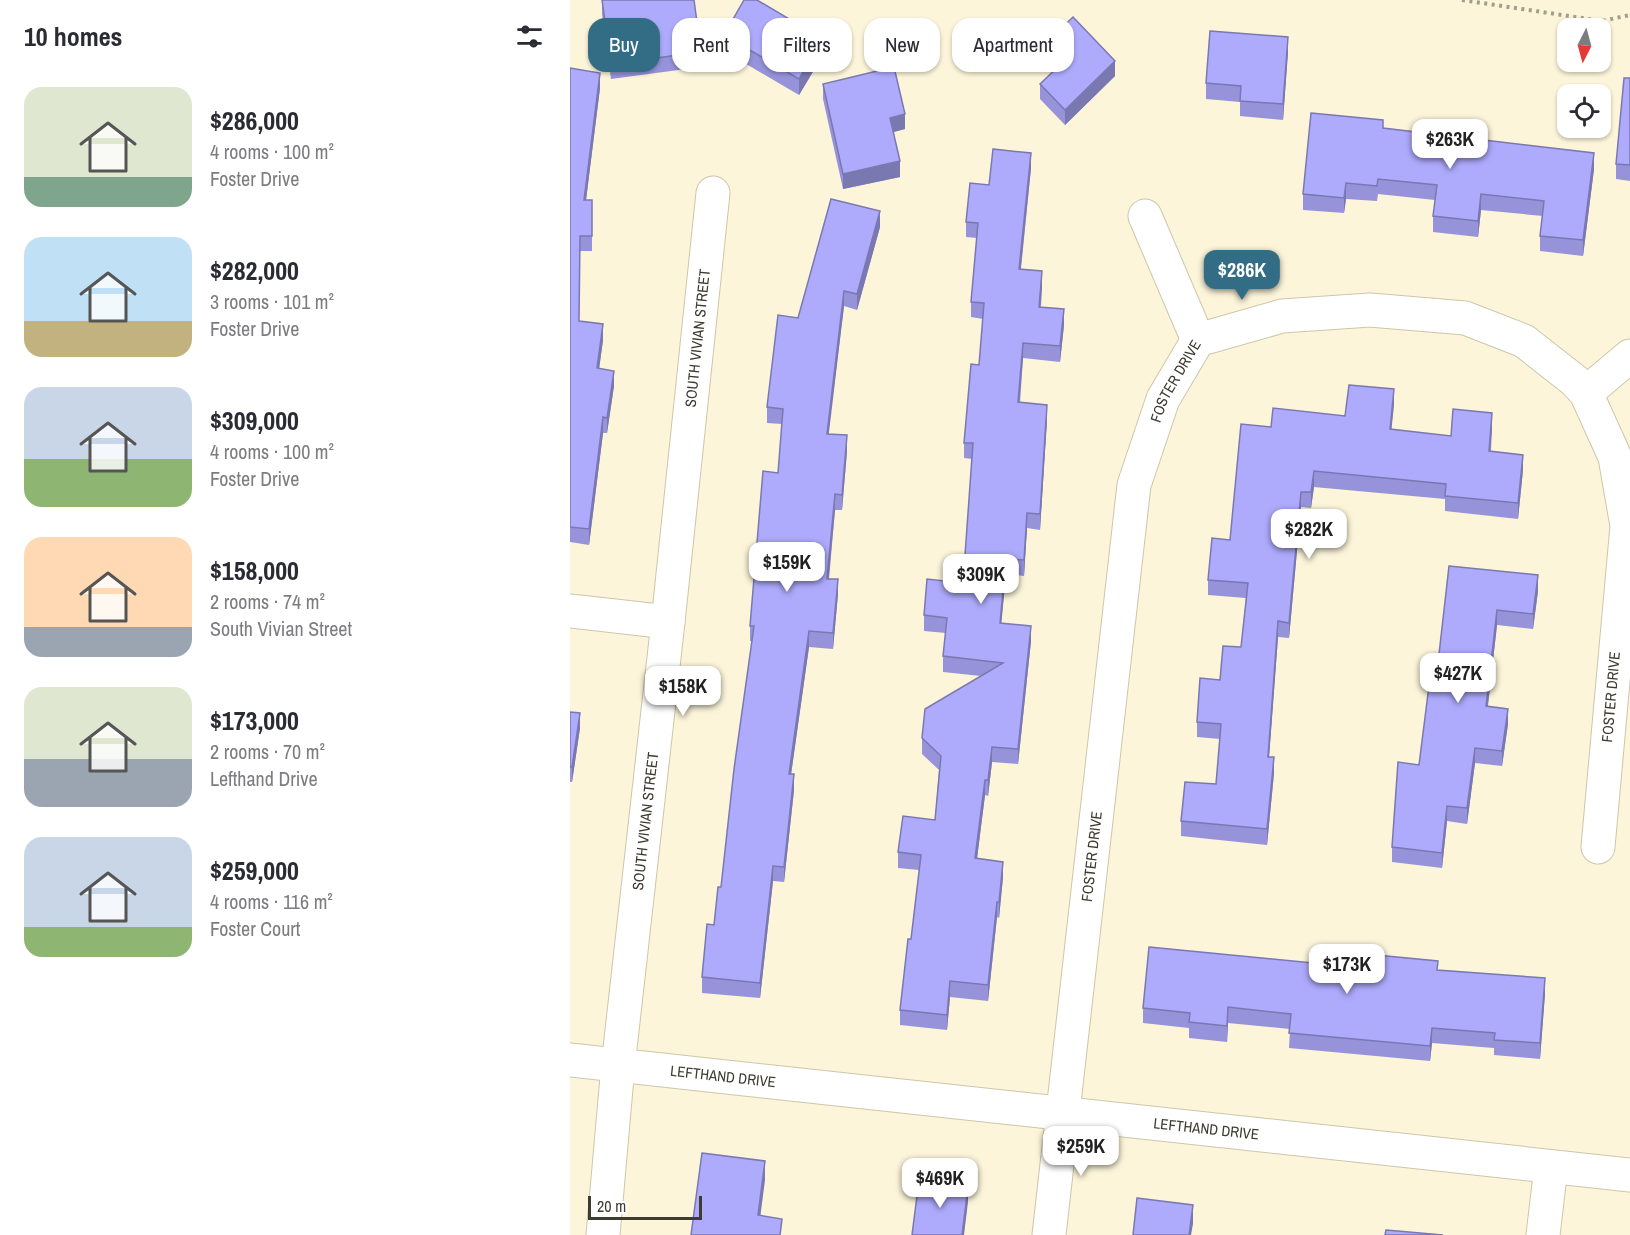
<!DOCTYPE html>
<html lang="en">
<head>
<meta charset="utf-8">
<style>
	body { margin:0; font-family:"Archivo Narrow",sans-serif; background:#f7f7f7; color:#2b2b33; height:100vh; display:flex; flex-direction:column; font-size:22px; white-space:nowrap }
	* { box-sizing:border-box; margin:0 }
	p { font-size:20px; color:#7c7c81 }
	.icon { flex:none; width:33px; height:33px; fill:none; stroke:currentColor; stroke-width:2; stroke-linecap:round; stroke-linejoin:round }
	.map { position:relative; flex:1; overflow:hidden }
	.details { display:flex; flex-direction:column; background:#fff; width:570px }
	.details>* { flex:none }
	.banner { position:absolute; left:18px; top:18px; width:570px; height:54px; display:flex; gap:12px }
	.needle { width:39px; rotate:186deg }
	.buttons { position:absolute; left:987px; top:18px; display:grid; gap:12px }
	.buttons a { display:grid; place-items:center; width:54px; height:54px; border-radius:12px; background:#fff; box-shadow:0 2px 4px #0004; font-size:30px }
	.scale { position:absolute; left:18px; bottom:15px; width:114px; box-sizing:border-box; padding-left:6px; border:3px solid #3e3b31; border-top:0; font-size:16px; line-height:21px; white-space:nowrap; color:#3e3b31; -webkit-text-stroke:4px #fff; paint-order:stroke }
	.price { position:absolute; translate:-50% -51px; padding:0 14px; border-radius:12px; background:#fff; color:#222; font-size:20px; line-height:39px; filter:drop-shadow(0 2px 3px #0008) }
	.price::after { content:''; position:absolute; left:50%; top:36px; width:18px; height:14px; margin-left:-9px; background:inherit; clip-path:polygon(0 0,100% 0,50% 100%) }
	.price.active { background:#326d85; color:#fff }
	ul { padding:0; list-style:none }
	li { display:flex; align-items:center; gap:18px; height:150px; padding:0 24px }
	li span { display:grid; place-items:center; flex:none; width:168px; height:120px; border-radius:18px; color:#555 }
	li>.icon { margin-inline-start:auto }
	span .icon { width:72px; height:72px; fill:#fffc; stroke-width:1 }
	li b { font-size:26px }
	h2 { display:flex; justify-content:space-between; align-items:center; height:72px; padding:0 24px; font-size:26px }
	.chip { padding:0 21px; border-radius:18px; background:#fff; box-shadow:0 2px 4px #0004; font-size:21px; line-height:54px }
	.chip.active { background:#326d85; color:#fff }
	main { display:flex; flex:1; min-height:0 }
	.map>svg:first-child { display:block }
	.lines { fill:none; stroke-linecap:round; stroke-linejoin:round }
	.street-casing { stroke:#cdc6ab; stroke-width:35 }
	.path { stroke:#a39e8b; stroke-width:4; stroke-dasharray:3 4.5; stroke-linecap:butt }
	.street { stroke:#fff; stroke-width:33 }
	.wall { fill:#9693da }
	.shaded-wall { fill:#7a78b1 }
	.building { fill:#aeabfd; stroke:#7a78b1; stroke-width:1.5 }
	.labels { text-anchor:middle; stroke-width:5; stroke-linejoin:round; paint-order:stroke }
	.street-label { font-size:15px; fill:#3e3b31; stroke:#fff }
</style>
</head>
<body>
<main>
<section class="details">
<h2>10 homes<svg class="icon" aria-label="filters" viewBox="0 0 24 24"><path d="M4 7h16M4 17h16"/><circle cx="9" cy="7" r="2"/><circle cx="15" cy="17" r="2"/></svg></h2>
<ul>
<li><span style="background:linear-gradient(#dfe7d0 75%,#7fa58c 0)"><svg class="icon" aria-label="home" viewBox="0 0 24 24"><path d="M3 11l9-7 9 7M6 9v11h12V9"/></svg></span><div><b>$286,000</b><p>4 rooms · 100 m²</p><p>Foster Drive</p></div></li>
<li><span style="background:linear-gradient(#bfe0f5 70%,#c2b280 0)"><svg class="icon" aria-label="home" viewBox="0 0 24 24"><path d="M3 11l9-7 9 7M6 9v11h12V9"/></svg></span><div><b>$282,000</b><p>3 rooms · 101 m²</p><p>Foster Drive</p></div></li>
<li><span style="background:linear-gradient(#c9d6e8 60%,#8fb573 0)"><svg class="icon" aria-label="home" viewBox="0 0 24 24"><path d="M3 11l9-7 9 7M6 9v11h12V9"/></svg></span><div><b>$309,000</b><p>4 rooms · 100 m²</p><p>Foster Drive</p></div></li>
<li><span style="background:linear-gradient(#ffd9b3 75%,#9aa5b1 0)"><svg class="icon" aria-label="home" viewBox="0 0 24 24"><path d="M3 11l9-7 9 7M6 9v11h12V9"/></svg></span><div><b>$158,000</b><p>2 rooms · 74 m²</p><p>South Vivian Street</p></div></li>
<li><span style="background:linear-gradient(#dfe7d0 60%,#9aa5b1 0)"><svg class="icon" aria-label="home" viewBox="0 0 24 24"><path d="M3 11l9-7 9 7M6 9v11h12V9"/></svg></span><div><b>$173,000</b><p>2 rooms · 70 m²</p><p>Lefthand Drive</p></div></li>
<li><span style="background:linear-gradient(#c9d6e8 75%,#8fb573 0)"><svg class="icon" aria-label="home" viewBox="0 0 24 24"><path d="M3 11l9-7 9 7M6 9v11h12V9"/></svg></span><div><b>$259,000</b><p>4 rooms · 116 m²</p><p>Foster Court</p></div></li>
</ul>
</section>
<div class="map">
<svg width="1060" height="1235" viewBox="0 0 1060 1235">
	<rect width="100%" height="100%" fill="#fcf5da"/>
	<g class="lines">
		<defs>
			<g id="street">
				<polyline points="575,216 628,340"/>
				<polyline points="1016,393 1060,356"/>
				<polyline points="0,611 98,622"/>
				<path id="s1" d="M0,1060l1060,115"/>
				<path id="s2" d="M33,1235l15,-169 50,-444 45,-429"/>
				<path id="s3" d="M479,1235l85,-750 29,-86 35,-59 84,-24 88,-6 95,8 59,23 51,40 11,12 29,64 12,69 -29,321"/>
				<polyline points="973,1235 981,1167"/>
			</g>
		</defs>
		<!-- street casing -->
		<use href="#street" class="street-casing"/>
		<!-- path -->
		<polyline class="path" points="892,0 1032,21 1060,15"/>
		<!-- street -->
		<use href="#street" class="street"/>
	</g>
	<!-- wall -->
	<g class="wall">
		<polygon points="32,0 131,52 131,67 41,79 32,14"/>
		<polygon points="154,35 253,55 229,95 154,51"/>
		<polygon points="475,44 545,76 495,125 470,99 470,84 485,69 475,59"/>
		<polygon points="718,52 713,120 670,116 670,102 636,99 636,83"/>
		<polygon points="0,68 30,88 16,200 22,200 22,251 10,251 9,321 33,340 29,369 44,386 37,433 33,433 19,545 0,542"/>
		<polygon points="1060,78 1060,181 1046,179 1046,164"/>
		<polygon points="253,84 335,129 323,132 330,177 273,189 253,99"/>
		<polygon points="813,128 1024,169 1013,256 970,251 970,236 973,216 911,210 908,237 863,232 863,216 865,200 808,194 807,201 776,199 774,213 733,210 733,194"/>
		<polygon points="461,168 451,269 472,287 471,307 494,325 490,362 453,358 450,403 477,420 470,530 457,528 454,576 436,574 431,623 461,641 448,764 422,762 418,796 415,795 407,859 433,877 429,918 427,917 418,1001 380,997 377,1030 330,1025 330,1010 341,939 349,870 328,868 328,852 365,820 369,770 352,754 352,738 411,676 373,672 373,656 376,633 354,631 354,615 393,583 402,459 394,458 394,443 409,365 413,319 401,317 401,302 407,238 396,237 396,222 419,185"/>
		<polygon points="310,227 287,310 274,306 258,434 277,451 272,510 265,510 259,579 268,594 263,649 239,647 221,774 224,790 214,882 203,881 190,998 132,993 132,977 144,925 151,887 182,641 180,641 180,626 208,473 212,424 197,423 197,407 228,318"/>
		<polygon points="824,404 821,430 881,436 922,428 921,451 953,470 948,519 875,511 875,499 744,487 741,508 731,507 719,638 708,637 699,757 704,773 697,845 611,836 611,821 646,784 650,739 627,737 627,722 650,680 671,647 676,598 638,595 638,580 660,540 701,427 775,416"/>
		<polygon points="879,566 968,591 963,629 927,625 918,706 938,724 932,766 905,763 897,824 877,821 872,868 822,862 822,847 849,765 868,663"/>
		<polygon points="0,712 10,728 2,782 0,782"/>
		<polygon points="743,963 868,970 975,994 970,1059 924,1055 924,1048 862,1043 860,1061 719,1048 720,1029 658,1023 657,1042 619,1038 619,1028 573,1023 573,1008"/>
	</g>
	<!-- shaded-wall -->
	<g class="shaded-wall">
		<polygon points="718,37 718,52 713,120 713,104"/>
		<polygon points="253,39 253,55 229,95 229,79"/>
		<polygon points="545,61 545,76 495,125 495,110"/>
		<polygon points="30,73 30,88 14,216 14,200"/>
		<polygon points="335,114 335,129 320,133 320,118"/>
		<polygon points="461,153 461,168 449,284 449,269"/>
		<polygon points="1024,153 1024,169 1013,256 1013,240"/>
		<polygon points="330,161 330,177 273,189 273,174"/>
		<polygon points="776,183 776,199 774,213 774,198"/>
		<polygon points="911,194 911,210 908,237 908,221"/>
		<polygon points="310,211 310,227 287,310 287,294"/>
		<polygon points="472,271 472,287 469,322 469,307"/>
		<polygon points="274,291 274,306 257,449 257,434"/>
		<polygon points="494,309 494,325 490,362 490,346"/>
		<polygon points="33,324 33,340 27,384 27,368"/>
		<polygon points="453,343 453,358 448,418 448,402"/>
		<polygon points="44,371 44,386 37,433 37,418"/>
		<polygon points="824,389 824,404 820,445 820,429"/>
		<polygon points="477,405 477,420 470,530 470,514"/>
		<polygon points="922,413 922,428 919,467 919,451"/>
		<polygon points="33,417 33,433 19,545 19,529"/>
		<polygon points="277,435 277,451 272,510 272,495"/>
		<polygon points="953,455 953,470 948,519 948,503"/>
		<polygon points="744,471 744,487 741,508 741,492"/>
		<polygon points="731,492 731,507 719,638 719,623"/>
		<polygon points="265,494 265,510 257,594 257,579"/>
		<polygon points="457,513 457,528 454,576 454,560"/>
		<polygon points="436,559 436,574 430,638 430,623"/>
		<polygon points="968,575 968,591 963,629 963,614"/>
		<polygon points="268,579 268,594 263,649 263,633"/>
		<polygon points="927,610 927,625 916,721 916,706"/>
		<polygon points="708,621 708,637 698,772 698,757"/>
		<polygon points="461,626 461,641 448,764 448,749"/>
		<polygon points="239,631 239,647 219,789 219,774"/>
		<polygon points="938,709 938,724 932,766 932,751"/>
		<polygon points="10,713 10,728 2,782 2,767"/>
		<polygon points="422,747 422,762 418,796 418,780"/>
		<polygon points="905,748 905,763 897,824 897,808"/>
		<polygon points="704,757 704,773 697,845 697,829"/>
		<polygon points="224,774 224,790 214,882 214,867"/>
		<polygon points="415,780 415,795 405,874 405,858"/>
		<polygon points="877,806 877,821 872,868 872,853"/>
		<polygon points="433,862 433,877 429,918 429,902"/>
		<polygon points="203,866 203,881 190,998 190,983"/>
		<polygon points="427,902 427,917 418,1001 418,985"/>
		<polygon points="975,978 975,994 970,1059 970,1043"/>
		<polygon points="380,981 380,997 377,1030 377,1015"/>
		<polygon points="658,1007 658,1023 657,1042 657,1026"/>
		<polygon points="862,1028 862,1043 860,1061 860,1046"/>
		<polygon points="195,1161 195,1180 188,1234 188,1215"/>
		<polygon points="398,1187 398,1202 394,1235 392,1235"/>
		<polygon points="623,1205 623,1224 621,1235 619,1235"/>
	</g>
	<!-- building -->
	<g class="building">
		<polygon points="32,0 124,0 131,52 41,64"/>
		<polygon points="174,0 187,0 253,39 229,79 154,35"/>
		<polygon points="503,17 545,61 495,110 470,84 493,62 475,44"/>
		<polygon points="640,31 718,37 713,104 670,101 671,86 636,83"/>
		<polygon points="324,67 335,114 320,118 330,161 273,174 253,84"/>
		<polygon points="0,68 30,73 14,200 22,200 22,236 10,236 9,321 33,324 27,368 44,371 37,418 33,417 19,529 0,527"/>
		<polygon points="1054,78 1060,78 1060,165 1046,164"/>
		<polygon points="741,113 813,120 813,128 1024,153 1013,240 970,236 974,201 911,194 908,221 863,216 867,185 808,179 807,186 776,183 774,198 733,194"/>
		<polygon points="423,149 461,153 449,269 472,271 469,307 494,309 490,346 453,343 448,402 477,405 470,514 457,513 454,560 436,559 430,623 461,626 448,749 422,747 418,780 415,780 405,858 433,862 429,902 427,902 418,985 380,981 377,1015 330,1010 338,939 341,939 351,855 328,852 333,816 365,820 371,756 352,738 355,709 433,663 373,656 377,618 354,615 357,579 393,583 403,443 394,443 401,364 409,365 414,303 401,302 408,223 396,222 400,183 419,185"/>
		<polygon points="261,199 310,211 287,294 274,291 257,434 277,435 272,495 265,494 257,579 268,579 263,633 239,631 219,774 224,774 214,867 203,866 190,983 132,977 137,924 144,925 148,887 151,887 164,769 184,626 180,626 193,471 208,473 213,409 197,407 208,315 228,318"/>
		<polygon points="779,385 824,389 820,429 881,436 883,409 922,413 919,451 953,455 948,503 875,496 876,484 744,471 741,492 731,492 719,623 708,621 698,757 704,757 697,829 611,821 615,782 646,784 651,724 627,722 630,678 650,680 653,646 671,647 678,583 638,580 642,538 660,540 671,424 701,427 703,408 775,416"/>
		<polygon points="879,566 968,575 963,614 927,610 916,706 938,709 932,751 905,748 897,808 877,806 872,853 822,847 828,762 849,765 862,662 868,663"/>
		<polygon points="0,712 10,713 2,767 0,767"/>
		<polygon points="579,947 743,963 744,949 868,961 867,970 975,978 970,1043 924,1040 925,1033 862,1028 860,1046 719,1033 721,1014 658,1007 657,1026 619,1022 620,1013 573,1008"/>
		<polygon points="132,1153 195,1161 188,1215 212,1219 210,1235 121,1235"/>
		<polygon points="349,1180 398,1187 392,1235 342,1235"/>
		<polygon points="567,1198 623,1205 619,1235 563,1235"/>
		<polygon points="816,1230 873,1235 815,1235"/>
	</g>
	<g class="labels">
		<!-- street labels -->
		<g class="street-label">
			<text dy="5" stroke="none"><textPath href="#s2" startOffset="902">SOUTH VIVIAN STREET</textPath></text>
			<text dy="5" stroke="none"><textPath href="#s3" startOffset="867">FOSTER DRIVE</textPath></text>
			<text transform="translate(1041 697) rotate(-85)" y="5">FOSTER DRIVE</text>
			<text dy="5" stroke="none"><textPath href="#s2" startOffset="416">SOUTH VIVIAN STREET</textPath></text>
			<text dy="5" stroke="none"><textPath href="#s3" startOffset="381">FOSTER DRIVE</textPath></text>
			<text dy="5" stroke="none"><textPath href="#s1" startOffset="154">LEFTHAND DRIVE</textPath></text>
			<text dy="5" stroke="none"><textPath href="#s1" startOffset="640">LEFTHAND DRIVE</textPath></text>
		</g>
	</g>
</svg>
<div class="buttons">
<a><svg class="needle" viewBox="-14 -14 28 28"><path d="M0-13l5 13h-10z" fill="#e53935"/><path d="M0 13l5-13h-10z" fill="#7c7c81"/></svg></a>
<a><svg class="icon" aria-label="locate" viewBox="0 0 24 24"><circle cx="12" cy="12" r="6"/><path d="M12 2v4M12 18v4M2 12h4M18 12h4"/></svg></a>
</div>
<div class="scale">20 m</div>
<b class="price" style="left:880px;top:170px">$263K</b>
<b class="price active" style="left:672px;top:301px">$286K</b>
<b class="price" style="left:739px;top:560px">$282K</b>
<b class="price" style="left:217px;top:593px">$159K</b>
<b class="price" style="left:411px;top:605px">$309K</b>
<b class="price" style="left:888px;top:704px">$427K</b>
<b class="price" style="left:113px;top:717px">$158K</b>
<b class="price" style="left:777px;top:995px">$173K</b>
<b class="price" style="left:511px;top:1177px">$259K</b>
<b class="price" style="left:370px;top:1209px">$469K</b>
<div class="banner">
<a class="chip active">Buy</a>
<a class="chip">Rent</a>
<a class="chip">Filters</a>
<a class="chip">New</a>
<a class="chip">Apartment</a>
</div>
</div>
</main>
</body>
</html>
